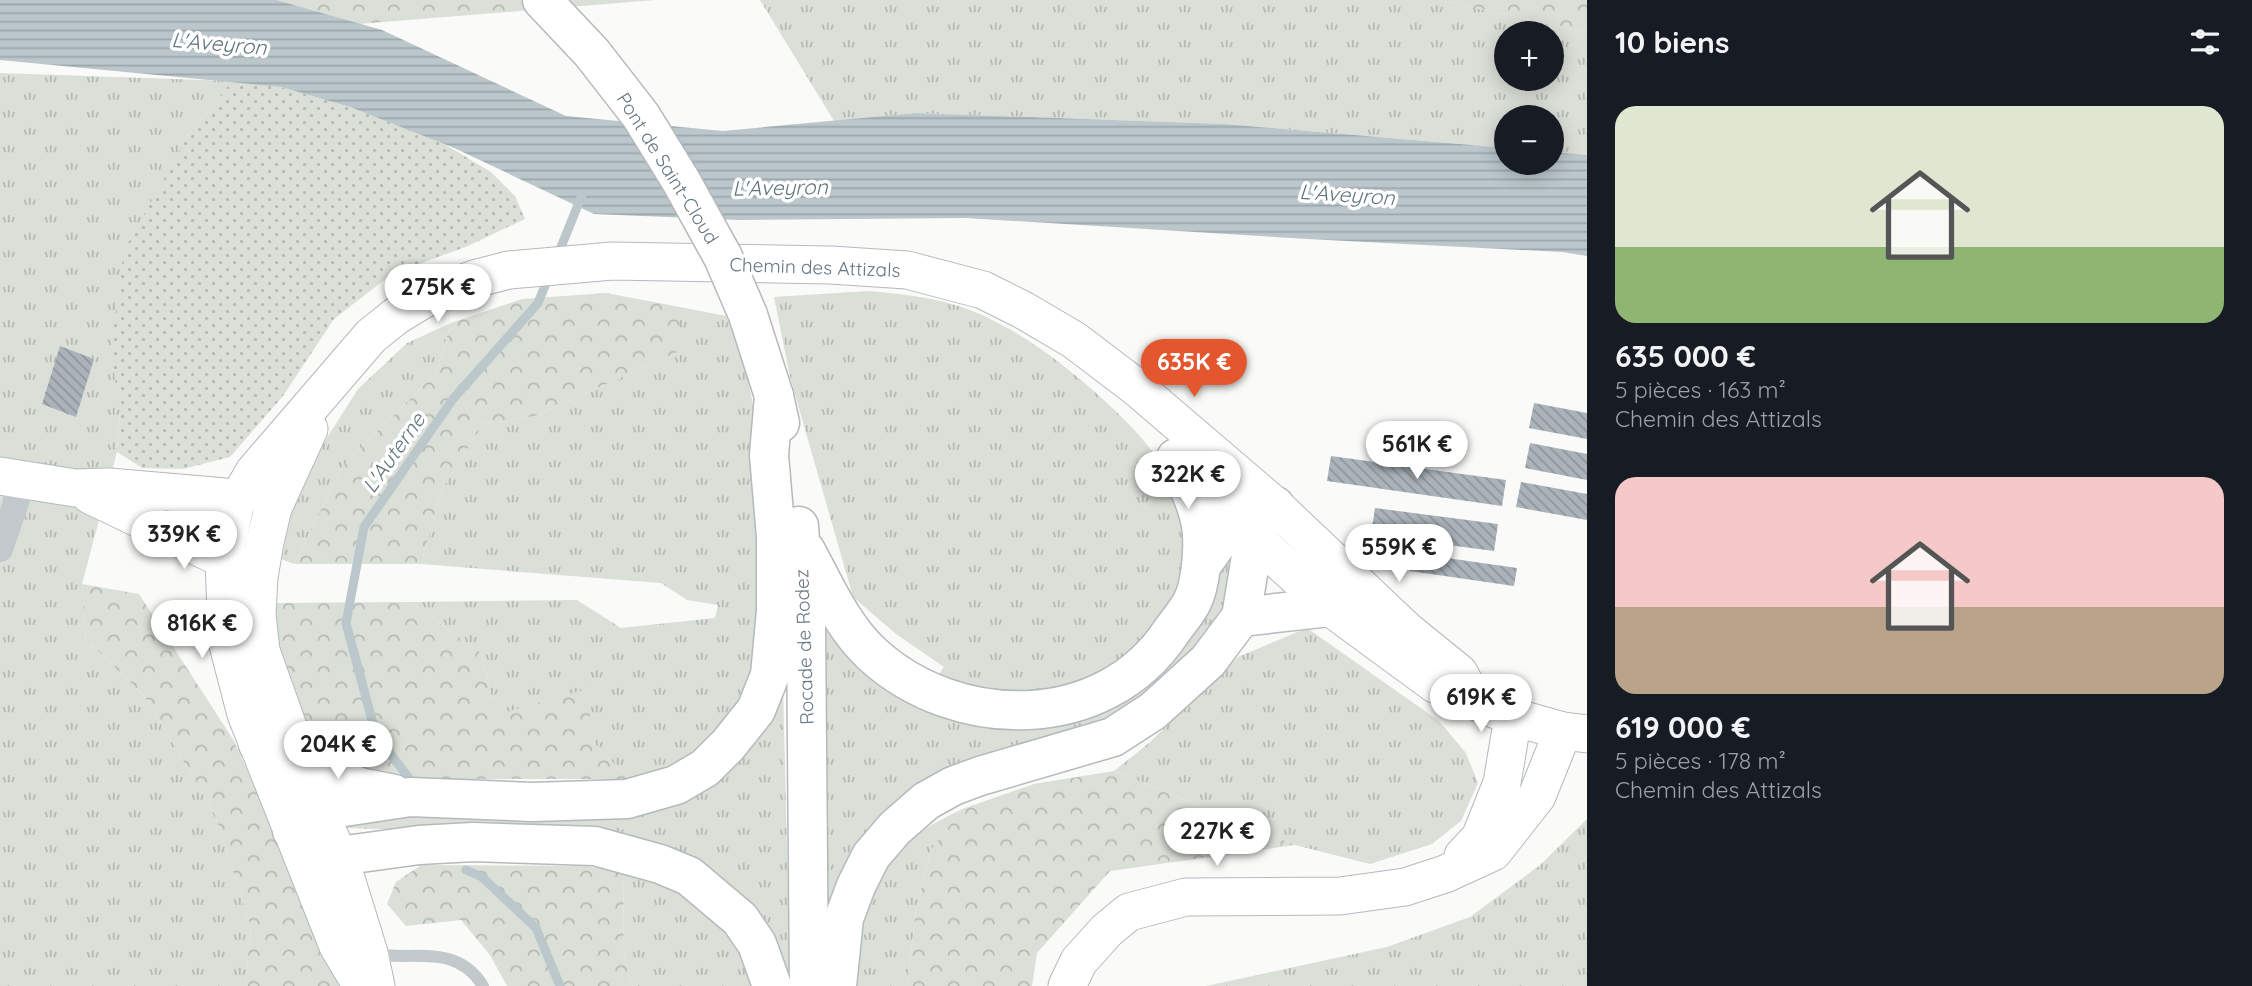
<!DOCTYPE html>
<html lang="fr">
<head>
<meta charset="utf-8">
<style>
	body { margin:0; font-family:Quicksand,sans-serif; background:#242831; color:#f1f3f6; height:100vh; display:flex; flex-direction:column; font-size:26px; white-space:nowrap }
	* { box-sizing:border-box; margin:0 }
	p { font-size:23px; color:#9ea1a6 }
	.icon { flex:none; width:38px; height:38px; fill:none; stroke:currentColor; stroke-width:2; stroke-linecap:round; stroke-linejoin:round }
	.map { position:relative; flex:1; overflow:hidden }
	.sheet { display:flex; flex-direction:column; background:#171b24; width:665px }
	.sheet>* { flex:none }
	.buttons { position:absolute; left:1494px; top:21px; display:grid; gap:14px }
	.buttons a { display:grid; place-items:center; width:70px; height:70px; border-radius:50%; background:#171b24; box-shadow:0 4px 18px #0003; font-size:35px }
	.price { position:absolute; translate:-50% -60px; padding:0 16px; border-radius:24px; background:#fff; color:#222; font-size:23px; line-height:46px; filter:drop-shadow(0 2px 4px #0008) }
	.price::after { content:''; position:absolute; left:50%; top:42px; width:21px; height:16px; margin-left:-10px; background:inherit; clip-path:polygon(0 0,100% 0,50% 100%) }
	.price.active { background:#e4572e; color:#fff }
	ul { padding:0; list-style:none }
	li { display:grid; align-content:center; gap:14px; height:371px; padding:0 28px }
	li span { display:grid; place-items:center; height:217px; border-radius:21px; color:#555 }
	li>.icon { margin-inline-start:auto }
	span .icon { width:126px; height:126px; fill:#fffc; stroke-width:1 }
	li b { font-size:30px }
	h2 { display:flex; justify-content:space-between; align-items:center; height:84px; padding:0 28px; font-size:30px }
	main { display:flex; flex:1; min-height:0 }
	.map>svg:first-child { display:block }
	.grass { fill:url(#grass-tufts); fill-rule:evenodd }
	.forest { fill:url(#forest-crowns) }
	.garden { fill:url(#garden-dots) }
	.water { fill:url(#water-rules) }
	.lines { fill:none; stroke-linecap:round; stroke-linejoin:round }
	.stream { stroke:#bbc7cb; stroke-width:9 }
	.building { fill:url(#building-back-hatch) }
	.secondary-casing { stroke:#b3babf; stroke-width:39 }
	.primary-casing { stroke:#b5babe; stroke-width:41 }
	.highway-casing { stroke:#b4b9bd; stroke-width:41 }
	.lane { stroke:#c3c8cc; stroke-width:12 }
	.street { stroke:#c3c8cc; stroke-width:26 }
	.secondary { stroke:#fff; stroke-width:37 }
	.primary { stroke:#fff; stroke-width:38 }
	.highway { stroke:#fff; stroke-width:38 }
	.highway-bridge-casing { stroke:#b4b9bd; stroke-width:41; stroke-linecap:butt }
	.highway-bridge { stroke:#fff; stroke-width:38 }
	.labels { text-anchor:middle; stroke-width:7; stroke-linejoin:round; paint-order:stroke }
	.street-label { font-size:19px; fill:#657683; stroke:#fff }
	.water-label { font-size:21px; font-style:italic; fill:#60757c; stroke:#fff }
</style>
</head>
<body>
<main>
<div class="map">
<svg width="1587" height="986" viewBox="0 0 1587 986">
	<defs>
		<pattern id="grass-tufts" width="24" height="20" patternUnits="userSpaceOnUse" patternTransform="scale(1.75)"><rect width="24" height="20" fill="#dadfd7"/><path d="M3 7l-1-3M5 7V3M7 7l1-3M15 17l-1-3M17 17v-4M19 17l1-3" fill="none" stroke="#b4b9b4"/></pattern>
		<pattern id="forest-crowns" width="20" height="18" patternUnits="userSpaceOnUse" patternTransform="scale(1.75)"><rect width="20" height="18" fill="#dadfd7"/><path d="M2 6a3 3 0 1 1 6 0M12 15a3 3 0 1 1 6 0" fill="none" stroke="#b4b9b4"/></pattern>
		<pattern id="garden-dots" width="8" height="8" patternUnits="userSpaceOnUse" patternTransform="scale(1.75)"><rect width="8" height="8" fill="#dadfd7"/><path d="M2 2h.1M6 6h.1" fill="none" stroke="#b4b9b4" stroke-width="1.8" stroke-linecap="round"/></pattern>
		<pattern id="water-rules" width="6" height="5" patternUnits="userSpaceOnUse" patternTransform="scale(1.75)"><rect width="6" height="5" fill="#bbc7cb"/><path d="M0 2.5h6" fill="none" stroke="#9ca6aa"/></pattern>
		<pattern id="building-back-hatch" width="6" height="6" patternUnits="userSpaceOnUse" patternTransform="scale(1.75)"><rect width="6" height="6" fill="#aab3b9"/><path d="M-1 5l2 2M0 0l6 6M5-1l2 2" fill="none" stroke="#8e969c"/></pattern>
	</defs>
	<rect width="100%" height="100%" fill="#fafaf8"/>
	<!-- grass -->
	<g class="grass">
		<path d="M760,0h679l148,32v123l-35,-3v-35h-45v31l-282,-24 -309,-11 -82,8zM1507,33h45v46h-45z"/>
		<polygon points="0,73 232,81 188,136 120,414 117,452 82,584 86,639 145,697 214,812 251,927 245,986 0,986"/>
		<path d="M869,291c41,4 75,7 113,24 43,20 79,47 114,78 44,40 86,81 89,144 2,38 -12,69 -38,96 -10,11 -20,26 -32,35 -7,4 -17,7 -25,10 -18,7 -47,18 -67,16 -29,-1 -60,-9 -89,-13l10,-14 -48,-33 -43,-37 -63,-220 -16,-80z"/>
		<polygon points="680,307 726,316 745,364 758,431 764,607 747,699 686,763 629,779 587,736 496,716 482,654 410,602 577,600 621,628 715,618 718,605 687,600 661,583 421,564 441,491 483,424 535,416 680,351"/>
		<polygon points="451,323 436,373 343,466 294,564 281,559 294,503 323,444 358,389 407,343"/>
		<polygon points="1239,544 1231,593 1219,620 1203,646 1119,719 983,763 826,918 824,615 920,701 1108,701 1229,548"/>
		<polygon points="1307,628 1439,721 1466,753 1478,783 1461,821 1432,844 1370,864 1295,845 1114,771 1149,743 1238,657"/>
		<polygon points="783,686 790,972 787,972 730,892 414,830 341,828 340,815 632,812"/>
		<path d="M962,809l-31,41 -15,60 -9,76h-54c4,-64 18,-116 71,-156 11,-8 25,-14 38,-21z"/>
		<polygon points="1587,819 1587,986 1206,986 1387,947 1470,917 1540,865"/>
		<path d="M624,872c37,11 77,28 103,57 12,13 22,40 31,57h-127l-8,-36z"/>
	</g>
	<!-- forest -->
	<g class="forest">
		<polygon points="0,0 655,0 0,53"/>
		<polygon points="1439,0 1587,0 1587,32"/>
		<polygon points="606,293 680,307 680,351 535,416 483,424 441,491 421,564 294,564 343,466 436,373 451,323 522,299"/>
		<polygon points="82,584 139,594 234,741 317,923 339,986 245,986 251,927 214,812 145,697 86,639"/>
		<polygon points="410,602 482,654 496,715 594,687 587,736 629,779 389,779 338,771 294,705 278,653 275,603"/>
		<polygon points="1114,771 1295,845 1110,871 1037,953 1032,986 907,986 916,910 931,850 962,809 1034,784"/>
		<polygon points="421,865 586,866 624,872 623,950 631,986 507,986 490,955 461,920 406,926 387,904 396,882"/>
	</g>
	<!-- garden -->
	<polygon class="garden" points="232,81 281,87 350,107 441,142 491,172 515,196 525,219 468,246 392,274 334,319 283,396 230,457 183,469 142,468 117,452 120,414 111,350 124,250 188,136"/>
	<!-- water -->
	<polygon class="water" points="0,0 276,0 382,30 566,116 723,131 916,113 1225,124 1507,148 1507,163 1552,163 1552,152 1587,155 1587,256 1562,252 1308,239 966,218 740,220 594,214 452,147 350,107 281,87 0,60"/>
	<g class="lines">
		<!-- stream -->
		<g class="stream">
			<polyline points="557,257 582,195"/>
			<polyline points="415,786 376,735 346,623 364,527 453,399 538,303 549,276"/>
			<polyline points="466,870 482,877 536,928 560,986"/>
		</g>
	</g>
	<!-- building -->
	<g class="building">
		<polygon points="60,346 94,359 76,417 42,404"/>
		<polygon points="1534,403 1587,413 1587,439 1529,428"/>
		<polygon points="1530,443 1587,454 1587,480 1525,468"/>
		<polygon points="1331,456 1506,480 1502,506 1327,481"/>
		<polygon points="1521,482 1587,494 1587,520 1516,507"/>
		<polygon points="1375,508 1498,524 1494,551 1371,535"/>
		<polygon points="1412,553 1517,568 1514,586 1410,571"/>
	</g>
	<g class="lines">
		<defs>
			<g id="secondary">
				<polyline points="309,429 273,508 265,542 259,577 257,615 261,651 318,811 339,856 369,953 376,986"/>
				<polyline points="1178,460 1254,538 1330,607 1435,684 1513,717 1563,731 1587,734"/>
				<polyline points="0,476 75,488 109,487 225,497 235,505"/>
				<polyline points="90,495 246,570"/>
				<polyline points="1463,856 1480,838 1502,783 1513,717"/>
				<polyline points="362,986 338,946 246,714 227,641 224,559 235,505 254,472 371,336 396,316 424,299 474,279 509,270 612,261 831,265 907,270 983,290 1023,310 1074,340 1136,387 1275,506 1406,630 1459,673 1473,699"/>
				<polyline points="1067,986 1079,961 1107,930 1129,912 1186,897 1340,896 1405,887 1445,874 1493,852 1537,796 1563,731"/>
			</g>
			<g id="primary">
				<polyline points="1241,617 1330,607"/>
				<polyline points="258,744 277,765 318,845 339,856 419,845 473,842 595,846 660,864 689,876 740,919 757,944 772,986"/>
				<polyline points="837,986 844,918 856,886 871,856 895,828 926,801 953,786 980,776 1113,737 1153,711 1208,661 1241,617 1254,538 1275,506"/>
			</g>
			<g id="highway">
				<polyline points="542,0 592,53 641,116 681,181"/>
				<polyline points="748,315 774,396 780,423"/>
				<polyline points="799,526 806,625 809,986"/>
				<path d="M806,551c19,35 36,75 66,103 85,78 232,79 299,-22 7,-10 16,-20 21,-30 9,-18 11,-49 10,-68 -2,-27 -16,-52 -26,-76"/>
				<polyline points="1201,566 1224,534 1240,522 1275,506"/>
				<polyline points="289,732 335,775 359,787 394,794"/>
				<polyline points="292,831 318,811 410,797 532,802 627,799 676,785 705,768 728,745 756,710 770,675 776,611 776,537 769,455 774,396"/>
			</g>
		</defs>
		<!-- secondary casing -->
		<use href="#secondary" class="secondary-casing"/>
		<!-- primary casing -->
		<use href="#primary" class="primary-casing"/>
		<!-- highway casing -->
		<use href="#highway" class="highway-casing"/>
		<!-- lane -->
		<path class="lane" d="M373,954c41,7 84,-11 110,32"/>
		<!-- street -->
		<polyline class="street" points="0,549 24,479"/>
		<!-- secondary -->
		<use href="#secondary" class="secondary"/>
		<!-- primary -->
		<use href="#primary" class="primary"/>
		<!-- highway -->
		<use href="#highway" class="highway"/>
		<defs>
			<polyline id="highway-bridge" points="681,181 723,257 748,315"/>
		</defs>
		<!-- highway-bridge casing -->
		<use href="#highway-bridge" class="highway-bridge-casing"/>
		<!-- highway-bridge -->
		<use href="#highway-bridge" class="highway-bridge"/>
	</g>
	<g class="labels">
		<!-- street labels -->
		<g class="street-label">
			<text transform="translate(668 168) rotate(58)" y="7">Pont de Saint-Cloud</text>
			<text transform="translate(815 267) rotate(2)" y="7">Chemin des Attizals</text>
			<text transform="translate(804 647) rotate(-92)" y="7">Rocade de Rodez</text>
		</g>
		<!-- water labels -->
		<g class="water-label">
			<text transform="translate(219 44) rotate(5)" y="7">L'Aveyron</text>
			<text transform="translate(780 188) rotate(-1)" y="7">L'Aveyron</text>
			<text transform="translate(1347 195) rotate(4)" y="7">L'Aveyron</text>
			<text transform="translate(394 453) rotate(-55)" y="7">L'Auterne</text>
		</g>
	</g>
</svg>
<div class="buttons">
<a>+</a>
<a>−</a>
</div>
<b class="price" style="left:438px;top:324px">275K €</b>
<b class="price active" style="left:1194px;top:399px">635K €</b>
<b class="price" style="left:1417px;top:481px">561K €</b>
<b class="price" style="left:1188px;top:511px">322K €</b>
<b class="price" style="left:184px;top:571px">339K €</b>
<b class="price" style="left:1399px;top:584px">559K €</b>
<b class="price" style="left:202px;top:660px">816K €</b>
<b class="price" style="left:1481px;top:734px">619K €</b>
<b class="price" style="left:338px;top:781px">204K €</b>
<b class="price" style="left:1217px;top:868px">227K €</b>
</div>
<section class="sheet">
<h2>10 biens<svg class="icon" aria-label="filters" viewBox="0 0 24 24"><path d="M4 7h16M4 17h16"/><circle cx="9" cy="7" r="2"/><circle cx="15" cy="17" r="2"/></svg></h2>
<ul>
<li><span style="background:linear-gradient(#dfe7d0 65%,#8fb573 0)"><svg class="icon" aria-label="home" viewBox="0 0 24 24"><path d="M3 11l9-7 9 7M6 9v11h12V9"/></svg></span><div><b>635 000 €</b><p>5 pièces · 163 m²</p><p>Chemin des Attizals</p></div></li>
<li><span style="background:linear-gradient(#f6c9c9 60%,#b9a48a 0)"><svg class="icon" aria-label="home" viewBox="0 0 24 24"><path d="M3 11l9-7 9 7M6 9v11h12V9"/></svg></span><div><b>619 000 €</b><p>5 pièces · 178 m²</p><p>Chemin des Attizals</p></div></li>
</ul>
</section>
</main>
</body>
</html>
